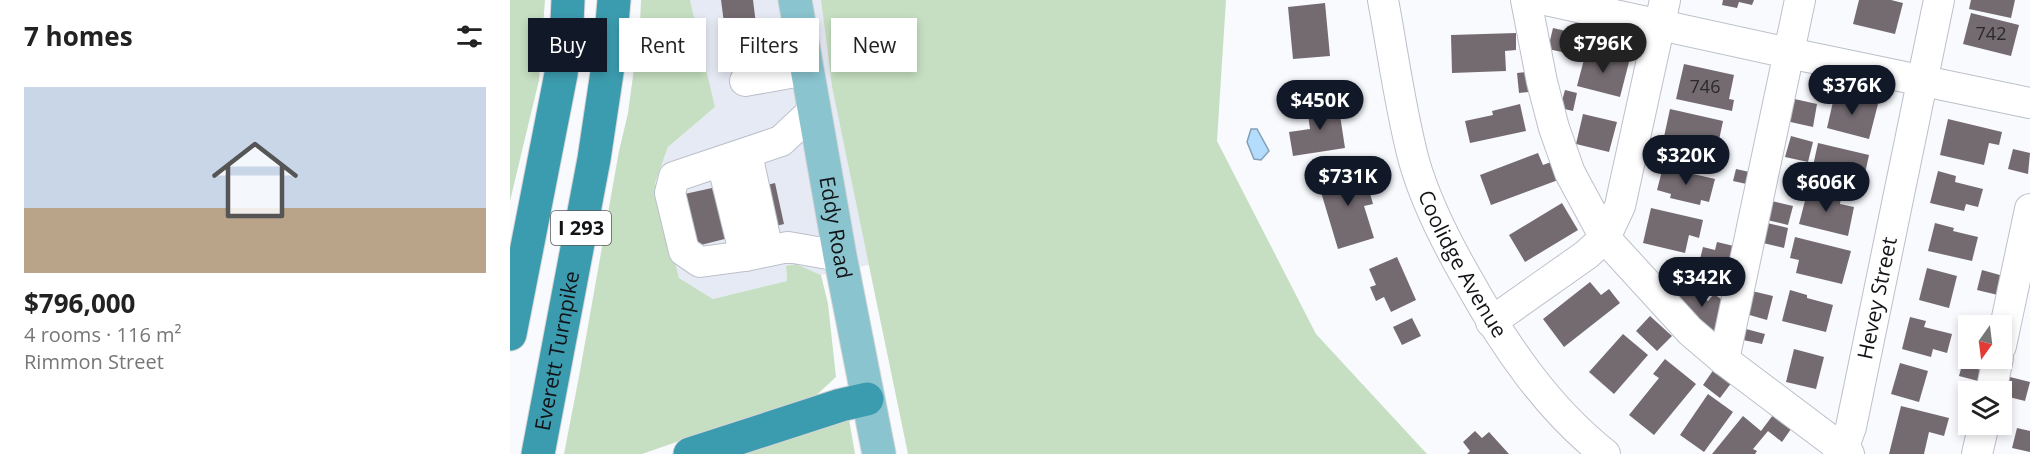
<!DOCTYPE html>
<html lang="en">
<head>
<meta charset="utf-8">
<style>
	body { margin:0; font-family:"Open Sans",sans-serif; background:#f6f6f6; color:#222; height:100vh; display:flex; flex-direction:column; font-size:22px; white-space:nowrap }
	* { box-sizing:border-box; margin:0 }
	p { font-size:20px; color:#767676 }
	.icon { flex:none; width:33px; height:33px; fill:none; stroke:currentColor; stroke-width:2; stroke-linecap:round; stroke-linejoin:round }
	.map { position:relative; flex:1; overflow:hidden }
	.panel { display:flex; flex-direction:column; background:#fff; width:510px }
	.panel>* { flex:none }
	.hud { position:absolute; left:18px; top:18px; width:570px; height:54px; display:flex; gap:12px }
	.needle { width:39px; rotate:194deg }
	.controls { position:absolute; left:1448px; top:315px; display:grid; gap:12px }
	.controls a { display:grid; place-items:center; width:54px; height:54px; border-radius:0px; background:#fff; box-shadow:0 3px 9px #0003; font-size:30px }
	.price { position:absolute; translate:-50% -51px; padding:0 14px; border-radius:21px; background:#111827; color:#fff; font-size:20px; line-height:39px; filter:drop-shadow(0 2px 3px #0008) }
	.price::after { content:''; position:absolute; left:50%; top:36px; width:18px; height:14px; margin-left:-9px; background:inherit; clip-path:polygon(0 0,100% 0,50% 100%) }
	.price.active { background:#222; color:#fff }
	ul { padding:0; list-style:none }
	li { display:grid; align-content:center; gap:12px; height:318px; padding:0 24px }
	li+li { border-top:2px solid #e0e0e0 }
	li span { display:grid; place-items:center; height:186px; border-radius:0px; color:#555 }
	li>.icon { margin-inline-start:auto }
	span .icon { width:108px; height:108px; fill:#fffc; stroke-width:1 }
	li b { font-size:26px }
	h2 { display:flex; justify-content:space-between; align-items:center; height:72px; padding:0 24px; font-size:26px }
	.tag { padding:0 21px; border-radius:0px; background:#fff; box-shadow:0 3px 9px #0003; font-size:21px; line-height:54px }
	.tag.active { background:#111827; color:#fff }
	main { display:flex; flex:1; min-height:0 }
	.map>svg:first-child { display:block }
	.built { fill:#e6eaf4 }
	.green { fill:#c6dfc2 }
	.water { fill:#b4dcfc; stroke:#83a0b7; stroke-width:1.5 }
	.building { fill:#746b70 }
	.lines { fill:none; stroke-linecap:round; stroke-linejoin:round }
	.minor-casing { stroke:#bcc0ca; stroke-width:32 }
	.major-casing { stroke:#d4d5d5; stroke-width:35 }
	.highway-casing { stroke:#d4d5d5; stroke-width:35 }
	.minor { stroke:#fff; stroke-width:30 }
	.major { stroke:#8ac4cf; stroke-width:33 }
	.highway { stroke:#3c9caf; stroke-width:33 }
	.labels { text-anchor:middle; stroke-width:4.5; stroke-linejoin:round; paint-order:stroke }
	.number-label { font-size:18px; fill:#2a292c }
	.shield { fill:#fff; stroke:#585a5c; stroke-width:1.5 }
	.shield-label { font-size:20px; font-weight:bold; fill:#111316 }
	.street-label { font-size:21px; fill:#111316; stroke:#fff }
</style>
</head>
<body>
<main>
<section class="panel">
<h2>7 homes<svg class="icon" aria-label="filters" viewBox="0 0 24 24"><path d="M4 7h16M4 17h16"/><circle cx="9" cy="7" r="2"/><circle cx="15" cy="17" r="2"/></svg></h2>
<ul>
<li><span style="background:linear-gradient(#c9d6e8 65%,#b9a48a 0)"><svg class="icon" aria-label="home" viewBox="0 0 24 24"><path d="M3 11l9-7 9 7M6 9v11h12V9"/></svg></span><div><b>$796,000</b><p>4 rooms · 116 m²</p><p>Rimmon Street</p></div></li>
</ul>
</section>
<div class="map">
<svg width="1520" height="454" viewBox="0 0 1520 454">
	<rect width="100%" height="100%" fill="#f9fafe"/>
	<!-- built -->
	<polygon class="built" points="180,0 311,0 322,87 359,265 311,275 286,264 276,266 277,281 203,299 169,278 145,183 158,147 205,107"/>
	<!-- green -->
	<g class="green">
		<polygon points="0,0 35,0 29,80 0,201"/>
		<polygon points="131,0 180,0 205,107 158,147 145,183 169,278 203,299 277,281 276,266 286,264 311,275 318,304 326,377 301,400 207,428 132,454 54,454 70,371 109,151 118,113 130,24"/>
		<polygon points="311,0 716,0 707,141 806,334 917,454 398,454 322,87"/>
		<polygon points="339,419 345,454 222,454"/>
	</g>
	<!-- water -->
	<polygon class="water" points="741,129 747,129 759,151 751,160 744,159 737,142"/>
	<!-- building -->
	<g class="building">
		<polygon points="211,0 243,0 246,24 235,26 237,43 217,46"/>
		<polygon points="1213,0 1244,0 1242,5 1229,2 1227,8 1212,5"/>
		<polygon points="1349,0 1381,0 1393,3 1385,34 1343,24"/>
		<polygon points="1461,0 1505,0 1501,18 1459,9"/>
		<polygon points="815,3 820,56 783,59 778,7"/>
		<polygon points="1461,13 1509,25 1501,56 1453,44"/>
		<polygon points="1043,28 1065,33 1061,54 1038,49"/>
		<polygon points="1006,33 1006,50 995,51 996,71 942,73 941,35"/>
		<polygon points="1076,52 1119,62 1110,97 1067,86"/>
		<polygon points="1174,64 1224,75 1219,99 1224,100 1222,111 1166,99"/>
		<polygon points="1024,71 1027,91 1009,93 1007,73"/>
		<polygon points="1055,90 1067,93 1063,111 1050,108"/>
		<polygon points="1325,93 1368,104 1359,139 1317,128"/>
		<polygon points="1280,98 1307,104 1303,127 1276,121"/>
		<polygon points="828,102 835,148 783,156 779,132 800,129 797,107"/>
		<polygon points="1010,104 1016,131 960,143 955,121 983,115 982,111"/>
		<polygon points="1160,109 1213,121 1209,140 1200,138 1196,156 1152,146"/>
		<polygon points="1073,114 1107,122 1099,152 1066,144"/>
		<polygon points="1438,119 1492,132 1489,145 1479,143 1474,165 1430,155"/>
		<polygon points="1281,136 1303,142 1298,162 1275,157"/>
		<polygon points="1308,143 1359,155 1352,187 1301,175"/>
		<polygon points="1503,149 1520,153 1518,174 1498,169"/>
		<polygon points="1028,153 1033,165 1041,162 1048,180 981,205 970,175"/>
		<polygon points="1153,167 1205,179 1199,202 1191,200 1190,205 1160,198 1161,194 1147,190"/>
		<polygon points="853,168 863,204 854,206 864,238 828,249 808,182"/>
		<polygon points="1226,169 1244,173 1241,185 1223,181"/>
		<polygon points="1428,171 1446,176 1445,182 1473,189 1468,207 1456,204 1454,211 1420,203"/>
		<polygon points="265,183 274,224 183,247 170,195 202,188 205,198"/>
		<polygon points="1298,189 1331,197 1330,204 1344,207 1338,236 1289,224"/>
		<polygon points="1262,201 1283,206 1278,225 1257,220"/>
		<polygon points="1052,203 1068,230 1015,262 999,235"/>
		<polygon points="1141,208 1193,220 1189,238 1179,235 1175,253 1133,243"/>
		<polygon points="1257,223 1278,228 1274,248 1253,243"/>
		<polygon points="1425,223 1444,228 1443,231 1468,237 1462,261 1418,251"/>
		<polygon points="1285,237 1341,251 1332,284 1286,273 1289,260 1280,258"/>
		<polygon points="1207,242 1228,247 1224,266 1190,259 1193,247 1205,250"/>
		<polygon points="887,257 906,300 881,312 874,297 866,301 860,287 866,285 859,269"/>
		<polygon points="1417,268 1447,276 1439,308 1409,300"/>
		<polygon points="1472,270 1497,277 1492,296 1467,290"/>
		<polygon points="1080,282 1091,295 1099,289 1110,303 1054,347 1033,319"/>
		<polygon points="1176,284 1198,301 1204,294 1222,307 1201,334 1161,303"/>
		<polygon points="1280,290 1297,295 1297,298 1323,305 1316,332 1272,321"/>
		<polygon points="1242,291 1263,296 1257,320 1236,314"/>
		<polygon points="1140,316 1162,336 1147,351 1126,331"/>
		<polygon points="1400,317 1416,321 1414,327 1442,334 1437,353 1423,349 1421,357 1392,349"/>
		<polygon points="902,318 911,336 892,345 883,327"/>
		<polygon points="1465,319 1489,325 1489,326 1463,326"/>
		<polygon points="1236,329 1255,334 1252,344 1233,340"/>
		<polygon points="1113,334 1138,355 1104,394 1079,372"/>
		<polygon points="1284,349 1314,357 1306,389 1276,382"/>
		<polygon points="1155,359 1186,384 1144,435 1119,415 1149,378 1143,374"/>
		<polygon points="1390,363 1418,371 1409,402 1381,394"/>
		<polygon points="1452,365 1475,371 1472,382 1449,376"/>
		<polygon points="1204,369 1222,382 1210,398 1193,385"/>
		<polygon points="1500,377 1520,382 1515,401 1495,396"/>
		<polygon points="1198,394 1223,412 1194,452 1170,435"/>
		<polygon points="1391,406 1439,418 1434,436 1419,432 1414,454 1379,454"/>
		<polygon points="1263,415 1281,429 1272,442 1258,431 1243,449 1247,451 1245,454 1202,454 1233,416 1251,431"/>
		<polygon points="1507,428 1520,431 1520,452 1502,448"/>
		<polygon points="965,431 972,438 979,432 999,454 957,454 960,451 953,442"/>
	</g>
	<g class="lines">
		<defs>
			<g id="minor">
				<path id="s1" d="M873,0c10,53 17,108 31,161 12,42 32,81 54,119 36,65 79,128 137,174"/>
				<polyline points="1016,0 1032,82 1044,128 1060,173 1095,238 1180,331 1214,360 1339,454"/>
				<polyline points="1036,0 1279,53 1520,103"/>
				<polyline points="235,81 297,70"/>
				<polyline points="304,110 271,141 164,177 160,193 174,251 190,262 235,256 278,247 330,256"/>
				<polyline points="237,154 258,251"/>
				<polyline points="212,162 235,256"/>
				<polyline points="981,322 1076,255 1095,238 1110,206 1155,0"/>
				<polyline points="1491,346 1520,209"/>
				<polyline points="1214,360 1290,0"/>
				<polyline points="1481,392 1488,358"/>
				<path id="s2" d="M1328,454l5,-5 8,-22 88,-427"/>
				<polyline points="1467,454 1474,424"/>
			</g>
			<g id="major">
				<path id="s3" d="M285,0l45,256 39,198"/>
			</g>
			<g id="highway">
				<polyline points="0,334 51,74 57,23 58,0"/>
				<path id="s4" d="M28,454l56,-295 15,-100 5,-59"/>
				<polyline points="180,454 331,405 357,399"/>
			</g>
		</defs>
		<!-- minor casing -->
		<use href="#minor" class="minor-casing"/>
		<!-- major casing -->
		<use href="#major" class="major-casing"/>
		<!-- highway casing -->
		<use href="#highway" class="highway-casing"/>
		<!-- minor -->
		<use href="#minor" class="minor"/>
		<!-- major -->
		<use href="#major" class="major"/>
		<!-- highway -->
		<use href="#highway" class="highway"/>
	</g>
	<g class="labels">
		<!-- number labels -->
		<g class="number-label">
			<text x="1481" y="40">742</text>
			<text x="1195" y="93">746</text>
		</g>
		<!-- shield labels -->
		<rect class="shield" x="41" y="211" width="60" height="34" rx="4.5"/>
		<g class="shield-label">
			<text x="71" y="235">I 293</text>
		</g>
		<!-- street labels -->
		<g class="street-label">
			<text dy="7" stroke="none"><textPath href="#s3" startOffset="231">Eddy Road</textPath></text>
			<text dy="7" stroke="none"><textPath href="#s1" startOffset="278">Coolidge Avenue</textPath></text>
			<text dy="7" stroke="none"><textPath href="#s2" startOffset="162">Hevey Street</textPath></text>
			<text dy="7" stroke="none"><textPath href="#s4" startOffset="105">Everett Turnpike</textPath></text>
		</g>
	</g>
</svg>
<div class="controls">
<a><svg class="needle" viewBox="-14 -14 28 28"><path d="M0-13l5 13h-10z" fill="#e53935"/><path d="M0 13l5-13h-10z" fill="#767676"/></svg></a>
<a><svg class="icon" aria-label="layers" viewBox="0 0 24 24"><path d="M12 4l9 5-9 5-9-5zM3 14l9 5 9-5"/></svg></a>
</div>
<b class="price active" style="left:1093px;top:74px">$796K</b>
<b class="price" style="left:1342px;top:116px">$376K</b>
<b class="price" style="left:810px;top:131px">$450K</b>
<b class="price" style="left:1176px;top:186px">$320K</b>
<b class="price" style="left:838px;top:207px">$731K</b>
<b class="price" style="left:1316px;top:213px">$606K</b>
<b class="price" style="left:1192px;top:308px">$342K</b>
<div class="hud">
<a class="tag active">Buy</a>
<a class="tag">Rent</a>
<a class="tag">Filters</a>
<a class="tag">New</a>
</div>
</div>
</main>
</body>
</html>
